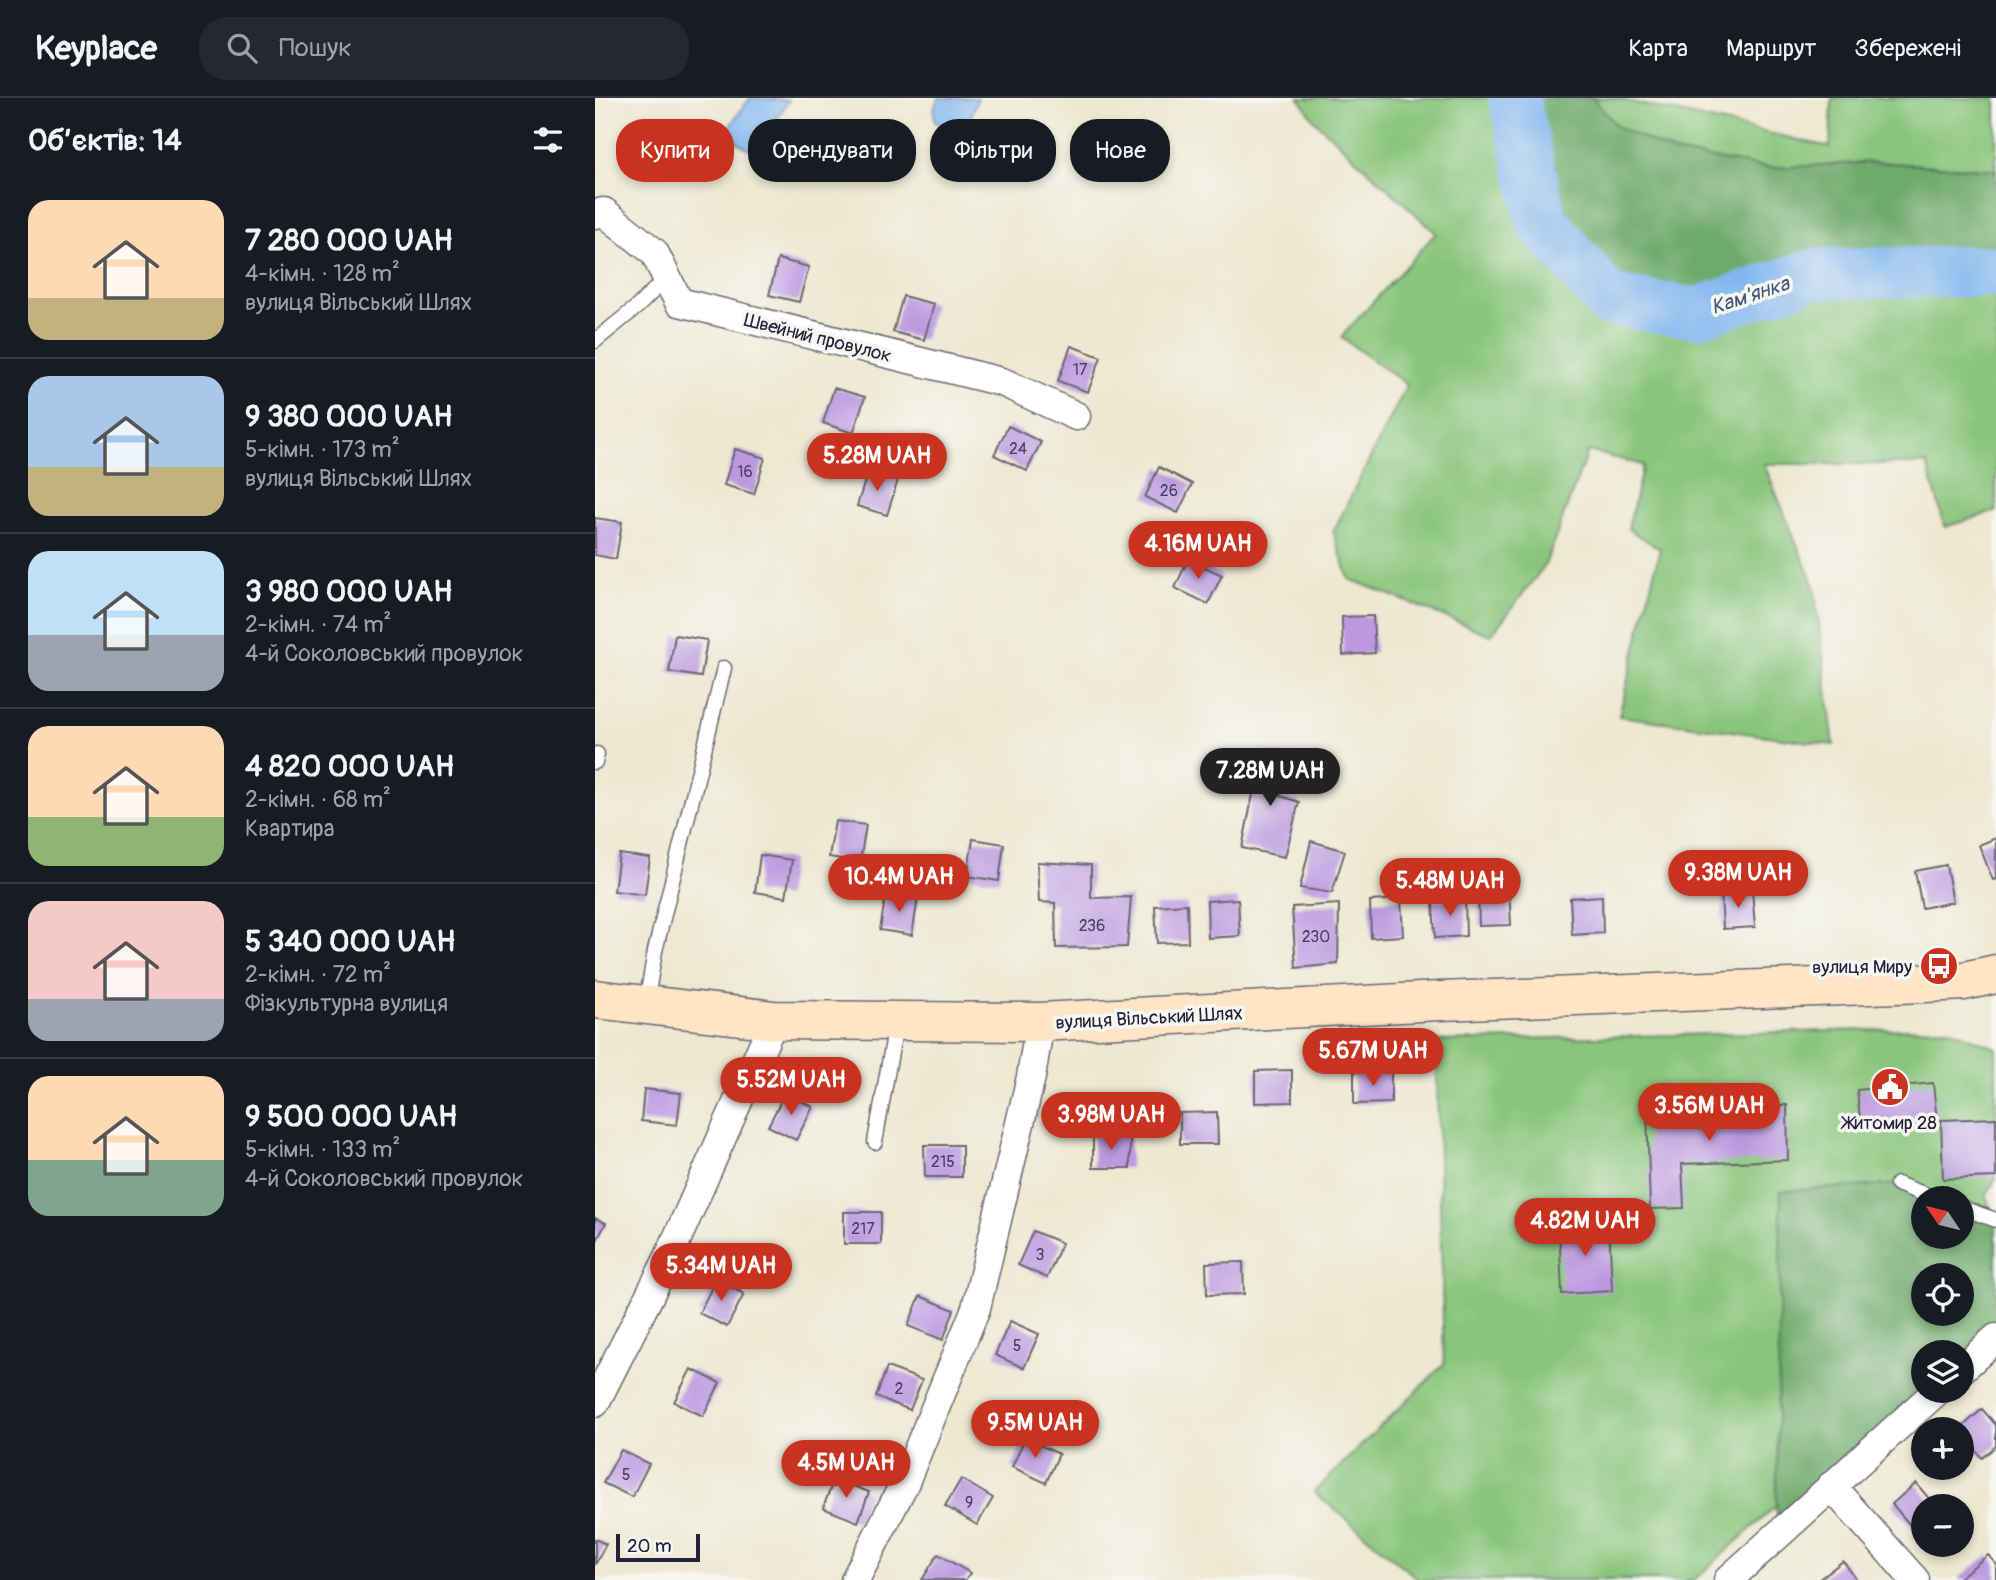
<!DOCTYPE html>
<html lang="uk">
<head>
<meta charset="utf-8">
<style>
	body { margin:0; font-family:Pangolin,sans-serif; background:#242831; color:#f1f3f6; height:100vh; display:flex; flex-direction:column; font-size:26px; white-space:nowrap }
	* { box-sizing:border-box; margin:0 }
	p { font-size:23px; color:#9ea1a6 }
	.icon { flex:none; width:38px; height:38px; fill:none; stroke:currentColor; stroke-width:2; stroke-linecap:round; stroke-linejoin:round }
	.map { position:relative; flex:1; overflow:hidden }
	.drawer { display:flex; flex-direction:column; background:#171b24; width:595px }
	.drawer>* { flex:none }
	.banner { position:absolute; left:21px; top:21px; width:665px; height:63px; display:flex; gap:14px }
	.needle { width:46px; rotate:305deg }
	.controls { position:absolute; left:1316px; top:1088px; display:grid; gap:14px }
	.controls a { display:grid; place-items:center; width:63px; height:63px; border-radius:50%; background:#171b24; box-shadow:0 4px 10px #0003; font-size:35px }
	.scale { position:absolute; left:21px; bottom:18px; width:84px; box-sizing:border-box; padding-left:7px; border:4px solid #22223b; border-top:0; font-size:19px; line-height:24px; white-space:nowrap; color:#22223b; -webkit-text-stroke:5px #f6f6f2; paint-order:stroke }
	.price { position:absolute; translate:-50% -60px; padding:0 16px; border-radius:24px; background:#c8321e; color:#fff; font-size:23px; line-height:46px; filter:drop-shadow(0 2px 4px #0008) }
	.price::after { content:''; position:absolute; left:50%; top:42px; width:21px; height:16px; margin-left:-10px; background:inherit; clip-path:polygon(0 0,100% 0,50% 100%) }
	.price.selected { background:#222; color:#fff }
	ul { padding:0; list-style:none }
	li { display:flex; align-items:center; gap:21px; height:175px; padding:0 28px }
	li+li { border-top:2px solid #363941 }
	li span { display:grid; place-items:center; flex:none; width:196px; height:140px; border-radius:21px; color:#555 }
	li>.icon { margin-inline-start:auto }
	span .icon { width:84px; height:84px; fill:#fffc; stroke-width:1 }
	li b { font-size:30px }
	h2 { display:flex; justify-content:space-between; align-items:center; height:84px; padding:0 28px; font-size:30px }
	.pill { padding:0 24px; border-radius:28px; background:#171b24; box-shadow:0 4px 10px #0003; font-size:24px; line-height:63px }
	.pill.selected { background:#c8321e; color:#fff }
	header { display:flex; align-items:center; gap:42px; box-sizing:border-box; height:98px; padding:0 35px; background:#171b24; border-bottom:2px solid #363941 }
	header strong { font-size:33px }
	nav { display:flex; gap:38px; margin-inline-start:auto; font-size:24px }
	.search { width:490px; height:63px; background:#242831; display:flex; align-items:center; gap:18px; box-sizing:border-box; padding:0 24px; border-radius:28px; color:#9ea1a6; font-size:26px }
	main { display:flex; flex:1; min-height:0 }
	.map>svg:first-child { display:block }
	.green { fill:#89c57b; stroke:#56745b; stroke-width:2; fill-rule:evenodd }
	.forest { fill:#6eaa6b; stroke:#486653; stroke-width:2; fill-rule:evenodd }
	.water { fill:#81b6ef; stroke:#526c95; stroke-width:2 }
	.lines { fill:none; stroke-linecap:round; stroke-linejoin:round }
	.river { stroke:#81b6ef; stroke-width:51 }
	.building { fill:#bb98e0 }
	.lane-casing { stroke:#69676f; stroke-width:17 }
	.street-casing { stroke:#69676f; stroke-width:31 }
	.secondary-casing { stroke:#69676f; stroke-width:41 }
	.lane { stroke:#fff; stroke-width:14 }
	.street { stroke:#fff; stroke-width:28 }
	.secondary { stroke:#fee5c5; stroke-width:38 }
	.labels { text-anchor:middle; stroke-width:7; stroke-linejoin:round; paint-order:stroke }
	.number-label { font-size:16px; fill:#484064 }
	.street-label { font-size:19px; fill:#22223b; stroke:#f6f6f2 }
	.poi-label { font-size:19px; fill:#22223b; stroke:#f6f6f2; text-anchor:end }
	.water-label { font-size:21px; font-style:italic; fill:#43567a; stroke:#f6f6f2 }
</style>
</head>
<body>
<header>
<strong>Keyplace</strong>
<div class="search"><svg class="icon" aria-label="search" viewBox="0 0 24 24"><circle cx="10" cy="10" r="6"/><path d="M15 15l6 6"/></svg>Пошук</div>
<nav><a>Карта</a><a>Маршрут</a><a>Збережені</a></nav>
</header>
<main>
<section class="drawer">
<h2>Об’єктів: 14<svg class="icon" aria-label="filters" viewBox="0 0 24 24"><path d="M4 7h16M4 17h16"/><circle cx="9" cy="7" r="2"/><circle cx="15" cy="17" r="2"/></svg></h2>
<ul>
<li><span style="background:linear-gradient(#ffd9b3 70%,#c2b280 0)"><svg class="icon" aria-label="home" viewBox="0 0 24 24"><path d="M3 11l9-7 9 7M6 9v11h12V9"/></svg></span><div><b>7 280 000 UAH</b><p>4-кімн. · 128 m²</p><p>вулиця Вільський Шлях</p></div></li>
<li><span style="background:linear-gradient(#a9c7e8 65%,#c2b280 0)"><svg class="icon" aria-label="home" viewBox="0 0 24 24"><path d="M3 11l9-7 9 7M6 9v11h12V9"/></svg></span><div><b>9 380 000 UAH</b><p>5-кімн. · 173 m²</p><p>вулиця Вільський Шлях</p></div></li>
<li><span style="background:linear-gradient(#bfe0f5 60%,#9aa5b1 0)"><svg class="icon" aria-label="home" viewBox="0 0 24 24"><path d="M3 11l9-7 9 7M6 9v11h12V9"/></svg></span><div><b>3 980 000 UAH</b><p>2-кімн. · 74 m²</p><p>4-й Соколовський провулок</p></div></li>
<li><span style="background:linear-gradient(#ffd9b3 65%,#8fb573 0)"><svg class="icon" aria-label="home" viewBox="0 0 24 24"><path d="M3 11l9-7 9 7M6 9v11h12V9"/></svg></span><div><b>4 820 000 UAH</b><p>2-кімн. · 68 m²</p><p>Квартира</p></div></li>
<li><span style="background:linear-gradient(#f6c9c9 70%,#9aa5b1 0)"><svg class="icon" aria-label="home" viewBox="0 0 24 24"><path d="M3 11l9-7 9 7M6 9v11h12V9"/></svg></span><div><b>5 340 000 UAH</b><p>2-кімн. · 72 m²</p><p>Фізкультурна вулиця</p></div></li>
<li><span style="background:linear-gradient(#ffd9b3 60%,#7fa58c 0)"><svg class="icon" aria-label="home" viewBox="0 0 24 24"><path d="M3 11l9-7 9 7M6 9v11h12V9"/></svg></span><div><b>9 500 000 UAH</b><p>5-кімн. · 133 m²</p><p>4-й Соколовський провулок</p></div></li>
</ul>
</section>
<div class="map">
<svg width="1401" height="1482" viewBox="0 0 1401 1482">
	<rect width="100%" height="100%" fill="#f6f6f2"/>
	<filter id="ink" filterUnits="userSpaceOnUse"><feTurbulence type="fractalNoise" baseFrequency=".0143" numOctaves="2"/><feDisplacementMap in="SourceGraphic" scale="14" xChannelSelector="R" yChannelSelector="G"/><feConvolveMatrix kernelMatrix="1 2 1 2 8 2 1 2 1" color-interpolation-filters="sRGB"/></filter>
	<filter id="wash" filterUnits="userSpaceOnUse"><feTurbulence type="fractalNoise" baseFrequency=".00686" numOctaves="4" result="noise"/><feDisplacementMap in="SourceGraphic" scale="28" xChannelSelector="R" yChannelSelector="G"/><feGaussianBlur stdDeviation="1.57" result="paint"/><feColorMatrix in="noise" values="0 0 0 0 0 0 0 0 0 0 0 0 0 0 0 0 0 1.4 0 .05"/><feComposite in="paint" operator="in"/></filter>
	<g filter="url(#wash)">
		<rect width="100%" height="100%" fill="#eee8d0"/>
		<!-- green -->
		<g class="green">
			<polygon points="704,0 919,0 947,123 1101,215 1219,176 1401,173 1401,413 1350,429 1332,366 1169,366 1219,488 1239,647 1024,618 1065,451 1033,431 1048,367 993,353 950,467 896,537 754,481 738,434 812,287 746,239 841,135 720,23"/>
			<polygon points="998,0 1019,0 1235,49 1237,0 1401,0 1401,72 1281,64 1176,70 1078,54 1021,28"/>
			<path d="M1352,930l49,20v130l-10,19 10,25v87l-73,44v21l-229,206h-275l-105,-88 130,-128 -8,-323zM1328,1101h39v38h-39zM1328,1178h39v38h-39z"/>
		</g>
		<!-- forest -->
		<g class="forest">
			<polygon points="919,0 998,0 1021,28 1078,54 1176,70 1281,64 1401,72 1401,173 1219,176 1101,215 1013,202 947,123"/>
			<path d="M1302,1086l26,15v38h39v-29l34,12v118l-34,15h-39v38l-147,145 5,-345zM1328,1178h39v38h-39z"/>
		</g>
		<!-- water -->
		<g class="water">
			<polygon points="155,0 194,2 164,49 153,51 135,39 136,26"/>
			<polygon points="343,0 383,0 372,28 361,32 340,24 339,11"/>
		</g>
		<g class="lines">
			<!-- river -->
			<polyline class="river" points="919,0 947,123 1013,202 1101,215 1219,176 1401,173"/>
		</g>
		<g id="blocks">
			<!-- building -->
			<g class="building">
				<polygon points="183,161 214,169 204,204 174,197"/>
				<polygon points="308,198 339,206 329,242 298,234"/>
				<polygon points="476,248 506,259 493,294 463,283"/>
				<polygon points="239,290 270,299 258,335 228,325"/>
				<polygon points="413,328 446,344 432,373 399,357"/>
				<polygon points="140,351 170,360 159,396 129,387"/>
				<polygon points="564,369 597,386 583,415 550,399"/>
				<polygon points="273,373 303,382 292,417 262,408"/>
				<polygon points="0,420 27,424 21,461 0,457"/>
				<polygon points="593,461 627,477 613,506 580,490"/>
				<polygon points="778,518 780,555 748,557 747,519"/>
				<polygon points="80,537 112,542 106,579 74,574"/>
				<polygon points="667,652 696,659 685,698 704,704 690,759 647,750"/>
				<polygon points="240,723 271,727 265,764 234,759"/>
				<polygon points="1401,740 1401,781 1398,782 1384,747"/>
				<polygon points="378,741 409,746 404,783 372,778"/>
				<polygon points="716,743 750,753 737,795 705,790"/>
				<polygon points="24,756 55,760 50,797 19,793"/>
				<polygon points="165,757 197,762 191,799 160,794"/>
				<polygon points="442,764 496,767 496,800 536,799 532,849 461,850 460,805 444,804"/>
				<polygon points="1351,767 1358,804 1327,810 1320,773"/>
				<polygon points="914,790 916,827 884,828 883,791"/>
				<polygon points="1157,792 1160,829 1128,831 1126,794"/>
				<polygon points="291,795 323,800 317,837 285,832"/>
				<polygon points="1007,798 1008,835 977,837 975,800"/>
				<polygon points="643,801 645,838 613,840 612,803"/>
				<polygon points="806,801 808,838 776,840 775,803"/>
				<polygon points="870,801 871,838 840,840 838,803"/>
				<polygon points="592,806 593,844 562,845 560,808"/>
				<polygon points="744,806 743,866 701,870 697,809"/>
				<polygon points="697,972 697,1004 660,1005 660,973"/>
				<polygon points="796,973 796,1005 759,1006 759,974"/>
				<polygon points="1338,985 1342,1023 1266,1031 1262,992"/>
				<polygon points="49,991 86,995 82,1027 46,1023"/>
				<polygon points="190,995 218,1009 201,1042 173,1028"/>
				<polygon points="1192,1007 1193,1062 1087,1066 1089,1110 1055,1111 1052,1012"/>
				<polygon points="622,1014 623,1046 585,1046 585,1015"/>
				<polygon points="1401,1020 1401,1079 1348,1081 1346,1022"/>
				<rect x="498" y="1038" width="37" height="32"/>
				<polygon points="329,1047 367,1047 367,1079 330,1079"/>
				<rect x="249" y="1114" width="37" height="32"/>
				<polygon points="0,1120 11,1125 0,1146"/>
				<polygon points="1014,1124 1017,1193 967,1196 964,1127"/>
				<polygon points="438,1133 467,1145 452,1180 423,1167"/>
				<polygon points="648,1164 649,1196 612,1197 611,1165"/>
				<polygon points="121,1181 149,1196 132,1229 104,1215"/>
				<polygon points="325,1198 359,1212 348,1242 313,1228"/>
				<polygon points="415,1223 444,1236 429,1270 400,1257"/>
				<polygon points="292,1269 327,1282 315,1312 281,1299"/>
				<polygon points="96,1271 125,1285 108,1318 79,1304"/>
				<polygon points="1387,1311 1401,1327 1401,1348 1387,1360 1364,1332"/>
				<polygon points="430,1340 464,1356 451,1385 417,1369"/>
				<polygon points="26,1352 54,1366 37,1399 8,1385"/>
				<polygon points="239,1381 274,1394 263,1424 228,1410"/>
				<polygon points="366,1381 398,1400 382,1427 350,1408"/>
				<polygon points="1321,1385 1341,1409 1328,1409 1328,1428 1321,1434 1297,1406"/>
				<polygon points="0,1441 11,1446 0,1467"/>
				<polygon points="343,1456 375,1475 370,1482 327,1482"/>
				<polygon points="1393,1457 1401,1466 1401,1482 1366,1482 1364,1480"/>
				<polygon points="1248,1463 1262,1482 1223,1482"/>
			</g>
		</g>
	</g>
	<g filter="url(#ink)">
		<use href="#blocks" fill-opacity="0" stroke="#69676f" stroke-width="2"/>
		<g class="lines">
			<defs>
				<g id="lane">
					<polyline points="0,243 43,208 72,179"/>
					<polyline points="0,664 2,656"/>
					<polyline points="51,906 60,853 129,570"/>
					<polyline points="280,1044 301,926"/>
					<polyline points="1302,1086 1342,1101"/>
					<polyline points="1367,1110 1401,1122"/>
				</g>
				<g id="street">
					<polyline points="0,116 9,114 59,154 84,204 407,284 481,318"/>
					<polyline points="1367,1271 1401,1240"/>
					<polyline points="0,1305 73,1161 179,922"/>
					<polyline points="1236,1388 1320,1482"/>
					<polyline points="260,1482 310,1384 381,1210 436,979 445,924"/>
					<polyline points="1133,1482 1342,1293"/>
				</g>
				<polyline id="secondary" points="0,901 179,922 445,924 845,903 1329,885 1369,883 1401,876"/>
			</defs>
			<!-- lane casing -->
			<use href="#lane" class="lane-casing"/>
			<!-- street casing -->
			<use href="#street" class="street-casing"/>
			<!-- secondary casing -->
			<use href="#secondary" class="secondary-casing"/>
			<!-- lane -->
			<use href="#lane" class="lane"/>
			<!-- street -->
			<use href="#street" class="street"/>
			<!-- secondary -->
			<use href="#secondary" class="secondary"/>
		</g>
	</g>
	<!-- icons -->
	<defs>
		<symbol id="bus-disc" viewBox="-11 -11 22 22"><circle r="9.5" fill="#c8321e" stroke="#f6f6f2"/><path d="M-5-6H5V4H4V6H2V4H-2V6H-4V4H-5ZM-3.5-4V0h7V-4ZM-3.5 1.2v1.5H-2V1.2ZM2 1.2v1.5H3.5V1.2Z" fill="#fff"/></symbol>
		<symbol id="civic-disc" viewBox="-11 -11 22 22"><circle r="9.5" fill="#c8321e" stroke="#f6f6f2"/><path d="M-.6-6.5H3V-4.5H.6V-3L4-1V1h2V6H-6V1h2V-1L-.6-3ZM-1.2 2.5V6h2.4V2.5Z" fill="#fff"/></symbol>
	</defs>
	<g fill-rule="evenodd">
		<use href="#bus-disc" x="1322" y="846" width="44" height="44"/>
		<use href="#civic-disc" x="1273" y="967" width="44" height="44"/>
	</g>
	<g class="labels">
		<!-- number labels -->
		<g class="number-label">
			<text x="485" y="277">17</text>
			<text x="423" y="356">24</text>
			<text x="150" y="379">16</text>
			<text x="574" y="398">26</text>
			<text x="497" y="833">236</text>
			<text x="721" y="844">230</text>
			<text x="348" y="1069">215</text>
			<text x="268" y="1136">217</text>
			<text x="445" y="1162">3</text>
			<text x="422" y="1253">5</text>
			<text x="304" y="1296">2</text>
			<text x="31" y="1382">5</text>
			<text x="374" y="1410">9</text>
		</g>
		<!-- street labels -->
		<g class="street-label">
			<text transform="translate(223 239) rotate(14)" y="7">Швейний провулок</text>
			<text transform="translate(554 919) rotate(-3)" y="7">вулиця Вільський Шлях</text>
		</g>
		<!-- poi labels -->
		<g class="poi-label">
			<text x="1317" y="875">вулиця Миру</text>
			<text x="1295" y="1031" text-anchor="middle">Житомир 28</text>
		</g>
		<!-- water labels -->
		<g class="water-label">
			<text transform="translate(1155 197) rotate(-18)" y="7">Кам'янка</text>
		</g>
	</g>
</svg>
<div class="controls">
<a><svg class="needle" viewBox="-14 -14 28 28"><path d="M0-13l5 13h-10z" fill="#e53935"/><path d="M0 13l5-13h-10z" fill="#9ea1a6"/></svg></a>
<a><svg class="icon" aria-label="locate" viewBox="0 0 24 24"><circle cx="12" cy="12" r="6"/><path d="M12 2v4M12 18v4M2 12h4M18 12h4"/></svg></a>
<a><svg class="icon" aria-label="layers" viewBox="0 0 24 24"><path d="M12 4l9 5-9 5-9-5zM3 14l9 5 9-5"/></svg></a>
<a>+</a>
<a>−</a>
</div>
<div class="scale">20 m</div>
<b class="price" style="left:282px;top:395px">5.28M UAH</b>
<b class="price" style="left:603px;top:483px">4.16M UAH</b>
<b class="price selected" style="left:675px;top:710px">7.28M UAH</b>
<b class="price" style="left:1143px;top:812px">9.38M UAH</b>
<b class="price" style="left:304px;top:816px">10.4M UAH</b>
<b class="price" style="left:855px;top:820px">5.48M UAH</b>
<b class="price" style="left:778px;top:990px">5.67M UAH</b>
<b class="price" style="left:196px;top:1019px">5.52M UAH</b>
<b class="price" style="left:1114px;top:1045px">3.56M UAH</b>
<b class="price" style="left:516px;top:1054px">3.98M UAH</b>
<b class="price" style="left:990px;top:1160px">4.82M UAH</b>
<b class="price" style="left:126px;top:1205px">5.34M UAH</b>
<b class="price" style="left:440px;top:1362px">9.5M UAH</b>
<b class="price" style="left:251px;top:1402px">4.5M UAH</b>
<div class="banner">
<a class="pill selected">Купити</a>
<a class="pill">Орендувати</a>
<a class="pill">Фільтри</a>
<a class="pill">Нове</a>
</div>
</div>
</main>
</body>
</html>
